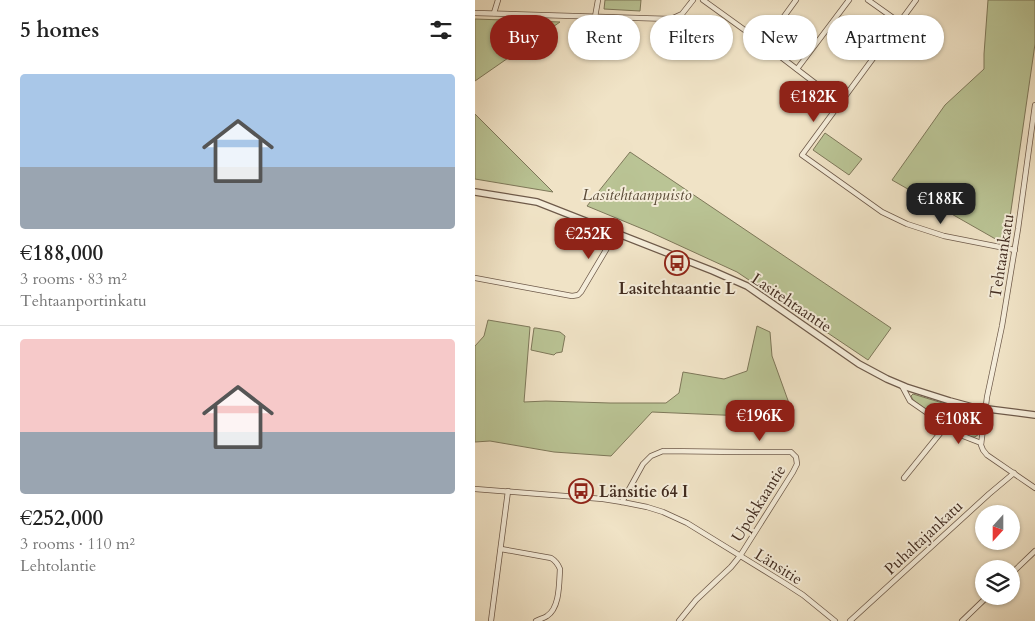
<!DOCTYPE html>
<html lang="en">
<head>
<meta charset="utf-8">
<style>
	body { margin:0; font-family:Cardo,serif; background:#f2f2f2; color:#222; height:100vh; display:flex; flex-direction:column; font-size:19px; white-space:nowrap }
	* { box-sizing:border-box; margin:0 }
	p { font-size:16px; color:#767676 }
	.icon { flex:none; width:28px; height:28px; fill:none; stroke:currentColor; stroke-width:2; stroke-linecap:round; stroke-linejoin:round }
	.map { position:relative; flex:1; overflow:hidden }
	.drawer { display:flex; flex-direction:column; background:#fff; width:475px }
	.drawer>* { flex:none }
	.top-card { position:absolute; left:15px; top:15px; width:470px; height:45px; display:flex; gap:10px }
	.needle { width:32px; rotate:201deg }
	.fabs { position:absolute; left:500px; top:505px; display:grid; gap:10px }
	.fabs a { display:grid; place-items:center; width:45px; height:45px; border-radius:50%; background:#fff; box-shadow:0 1px 4px #0004; font-size:25px }
	.price { position:absolute; translate:-50% -42px; padding:0 11px; border-radius:10px; background:#8f2418; color:#fff; font-size:16px; line-height:32px; filter:drop-shadow(0 1px 2px #0008) }
	.price::after { content:''; position:absolute; left:50%; top:30px; width:15px; height:11px; margin-left:-8px; background:inherit; clip-path:polygon(0 0,100% 0,50% 100%) }
	.price.active { background:#222; color:#fff }
	ul { padding:0; list-style:none }
	li { display:grid; align-content:center; gap:10px; height:265px; padding:0 20px }
	li+li { border-top:1px solid #e0e0e0 }
	li span { display:grid; place-items:center; height:155px; border-radius:5px; color:#555 }
	li>.icon { margin-inline-start:auto }
	span .icon { width:90px; height:90px; fill:#fffc; stroke-width:1 }
	li b { font-size:21px }
	h2 { display:flex; justify-content:space-between; align-items:center; height:60px; padding:0 20px; font-size:21px }
	.tag { padding:0 18px; border-radius:22px; background:#fff; box-shadow:0 1px 4px #0004; font-size:18px; line-height:45px }
	.tag.active { background:#8f2418; color:#fff }
	main { display:flex; flex:1; min-height:0 }
	.map>svg:first-child { display:block }
	.green { fill:#bac495; stroke:#7e785a }
	.lines { fill:none; stroke-linecap:round; stroke-linejoin:round }
	.minor-casing { stroke:#6e5a4a; stroke-width:6 }
	.tertiary-casing { stroke:#6e5a4a; stroke-width:8 }
	.minor { stroke:#f5edda; stroke-width:4.5 }
	.tertiary { stroke:#f5edda; stroke-width:5.5 }
	.labels { text-anchor:middle; stroke-width:4; stroke-linejoin:round; paint-order:stroke }
	.park-label { font-size:16px; font-style:italic; fill:#5a4a37; stroke:#f5edda }
	.street-label { font-size:16px; fill:#422c20; stroke:#f5edda }
	.poi-label { font-size:16px; font-weight:bold; fill:#422c20; stroke:#f5edda }
</style>
</head>
<body>
<main>
<section class="drawer">
<h2>5 homes<svg class="icon" aria-label="filters" viewBox="0 0 24 24"><path d="M4 7h16M4 17h16"/><circle cx="9" cy="7" r="2"/><circle cx="15" cy="17" r="2"/></svg></h2>
<ul>
<li><span style="background:linear-gradient(#a9c7e8 60%,#9aa5b1 0)"><svg class="icon" aria-label="home" viewBox="0 0 24 24"><path d="M3 11l9-7 9 7M6 9v11h12V9"/></svg></span><div><b>€188,000</b><p>3 rooms · 83 m²</p><p>Tehtaanportinkatu</p></div></li>
<li><span style="background:linear-gradient(#f6c9c9 60%,#9aa5b1 0)"><svg class="icon" aria-label="home" viewBox="0 0 24 24"><path d="M3 11l9-7 9 7M6 9v11h12V9"/></svg></span><div><b>€252,000</b><p>3 rooms · 110 m²</p><p>Lehtolantie</p></div></li>
</ul>
</section>
<div class="map">
<svg width="560" height="621" viewBox="0 0 560 621">
	<rect width="100%" height="100%" fill="#f0e3c6"/>
	<filter id="stains"><feTurbulence type="fractalNoise" baseFrequency=".004" numOctaves="4"/><feColorMatrix values="0 0 0 0 .2 0 0 0 0 .09 0 0 0 0 .02 0 0 0 .5 -.17"/></filter>
	<radialGradient id="worn" r=".72"><stop offset=".6" stop-color="#630" stop-opacity="0"/><stop offset="1" stop-color="#630" stop-opacity=".3"/></radialGradient>
	<!-- green -->
	<g class="green">
		<polygon points="130,0 166,0 165,11 129,9"/>
		<polygon points="513,0 560,0 560,44 531,245 417,180 470,105 509,69 509,54"/>
		<polygon points="0,19 85,22 0,81"/>
		<polygon points="0,114 78,192 0,179"/>
		<polygon points="350,133 387,159 374,175 338,150"/>
		<polygon points="155,152 416,328 393,360 262,272 175,232 112,206"/>
		<polygon points="13,320 55,327 49,402 71,401 135,403 191,403 204,393 208,372 249,379 272,371 282,326 295,332 297,356 315,406 316,418 177,412 136,456 79,452 15,441 0,442 0,346 9,336"/>
		<polygon points="59,328 61,328 85,332 90,336 87,352 81,353 79,355 56,350"/>
		<polygon points="438,394 487,409 500,411 505,414 506,422 504,434 500,437 495,437 466,420 438,400 436,396"/>
	</g>
	<g class="lines">
		<defs>
			<g id="minor">
				<polyline points="228,0 289,44 366,103"/>
				<polyline points="393,0 424,22"/>
				<polyline points="441,0 327,155 407,212 432,224 469,236 540,250"/>
				<polyline points="0,13 196,19 207,14 218,0"/>
				<polyline points="19,13 23,0"/>
				<polyline points="120,17 123,0"/>
				<polyline points="289,44 321,0"/>
				<polyline points="322,69 374,0"/>
				<polyline points="560,105 543,229 527,326 512,397 506,445 508,450 512,455 560,488"/>
				<polyline points="0,278 97,296 103,295 106,292 141,233"/>
				<polyline points="427,386 435,401 448,410 471,426 488,436 506,443"/>
				<polyline points="429,478 471,426"/>
				<polyline points="0,489 128,499 147,502 172,507 188,512 212,523 311,584 328,595 360,621"/>
				<polyline points="147,502 168,464 176,456 188,451 266,452 316,452 321,457 322,464 318,472 265,556 256,567 221,600 204,621"/>
				<path d="M26,549l50,9c5,3 7,6 9,11 -1,14 0,39 -13,47 -3,2 -7,3 -11,5"/>
				<polyline points="536,574 560,551"/>
				<polyline points="16,621 33,491"/>
				<polyline points="375,621 514,494 539,473"/>
				<polyline points="487,621 513,596"/>
			</g>
			<polyline id="tertiary" points="0,192 62,202 238,271 272,286 384,364 412,379 431,387 475,401 497,407 560,415"/>
		</defs>
		<!-- minor casing -->
		<use href="#minor" class="minor-casing"/>
		<!-- tertiary casing -->
		<use href="#tertiary" class="tertiary-casing"/>
		<!-- minor -->
		<use href="#minor" class="minor"/>
		<!-- tertiary -->
		<use href="#tertiary" class="tertiary"/>
	</g>
	<!-- icons -->
	<defs>
		<symbol id="bus-ring" viewBox="-11 -11 22 22"><circle r="9.5" fill="#f5edda" stroke="#8f2418" stroke-width="1.5"/><path d="M-5-6H5V4H4V6H2V4H-2V6H-4V4H-5ZM-3.5-4V0h7V-4ZM-3.5 1.2v1.5H-2V1.2ZM2 1.2v1.5H3.5V1.2Z" fill="#8f2418"/></symbol>
	</defs>
	<g fill-rule="evenodd">
		<use href="#bus-ring" x="188" y="249" width="28" height="28"/>
		<use href="#bus-ring" x="92" y="477" width="28" height="28"/>
	</g>
	<g class="labels">
		<!-- park labels -->
		<g class="park-label">
			<text x="162" y="200">Lasitehtaanpuisto</text>
		</g>
		<!-- street labels -->
		<g class="street-label">
			<text transform="translate(526 256) rotate(-81)" y="6">Tehtaankatu</text>
			<text transform="translate(317 302) rotate(34)" y="6">Lasitehtaantie</text>
			<text transform="translate(283 503) rotate(-58)" y="6">Upokkaantie</text>
			<text transform="translate(448 537) rotate(-43)" y="6">Puhaltajankatu</text>
			<text transform="translate(304 566) rotate(32)" y="6">Länsitie</text>
		</g>
		<!-- poi labels -->
		<g class="poi-label">
			<text x="202" y="294">Lasitehtaantie L</text>
			<text x="124" y="497" text-anchor="start">Länsitie 64 I</text>
		</g>
	</g>
	<rect width="100%" height="100%" filter="url(#stains)"/>
	<rect width="100%" height="100%" fill="url(#worn)"/>
</svg>
<div class="fabs">
<a><svg class="needle" viewBox="-14 -14 28 28"><path d="M0-13l5 13h-10z" fill="#e53935"/><path d="M0 13l5-13h-10z" fill="#767676"/></svg></a>
<a><svg class="icon" aria-label="layers" viewBox="0 0 24 24"><path d="M12 4l9 5-9 5-9-5zM3 14l9 5 9-5"/></svg></a>
</div>
<b class="price" style="left:339px;top:123px">€182K</b>
<b class="price active" style="left:466px;top:225px">€188K</b>
<b class="price" style="left:114px;top:260px">€252K</b>
<b class="price" style="left:285px;top:442px">€196K</b>
<b class="price" style="left:484px;top:445px">€108K</b>
<div class="top-card">
<a class="tag active">Buy</a>
<a class="tag">Rent</a>
<a class="tag">Filters</a>
<a class="tag">New</a>
<a class="tag">Apartment</a>
</div>
</div>
</main>
</body>
</html>
